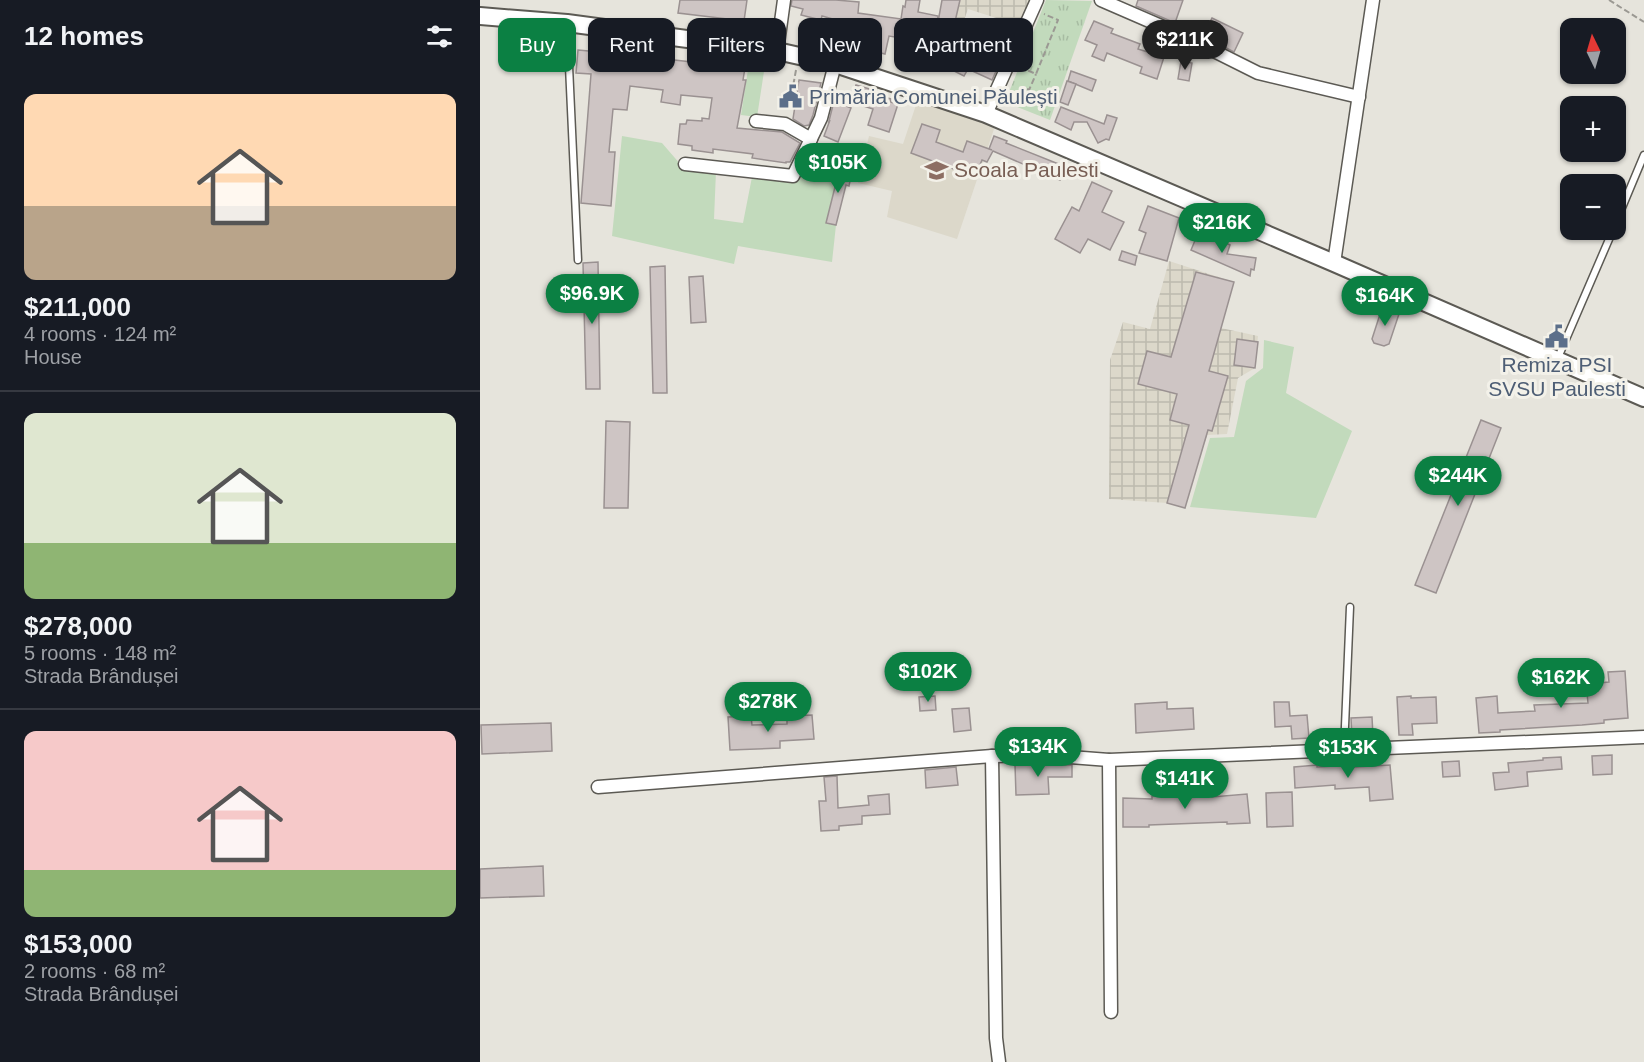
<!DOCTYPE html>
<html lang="en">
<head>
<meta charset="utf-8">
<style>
	body { margin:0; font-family:Arial,sans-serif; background:#242831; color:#f1f3f6; height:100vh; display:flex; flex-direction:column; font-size:22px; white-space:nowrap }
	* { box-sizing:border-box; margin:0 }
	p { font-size:20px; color:#9ea1a6 }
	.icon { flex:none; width:33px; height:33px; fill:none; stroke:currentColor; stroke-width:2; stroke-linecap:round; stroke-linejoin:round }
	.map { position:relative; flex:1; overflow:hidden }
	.panel { display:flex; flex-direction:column; background:#171b24; width:480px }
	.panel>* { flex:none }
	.guide { position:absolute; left:18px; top:18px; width:570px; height:54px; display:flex; gap:12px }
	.needle { width:39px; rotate:355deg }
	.controls { position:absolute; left:1080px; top:18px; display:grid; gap:12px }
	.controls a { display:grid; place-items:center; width:66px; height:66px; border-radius:12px; background:#171b24; box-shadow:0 2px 4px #0004; font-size:30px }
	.price { position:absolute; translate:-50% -51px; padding:0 14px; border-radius:21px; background:#0b8043; color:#fff; font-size:20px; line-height:39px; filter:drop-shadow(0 2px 3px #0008) }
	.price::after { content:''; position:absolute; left:50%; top:36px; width:18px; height:14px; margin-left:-9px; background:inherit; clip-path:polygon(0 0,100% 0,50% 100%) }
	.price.current { background:#222; color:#fff }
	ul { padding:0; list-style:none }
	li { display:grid; align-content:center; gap:12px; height:318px; padding:0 24px }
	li+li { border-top:2px solid #363941 }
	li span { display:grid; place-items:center; height:186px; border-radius:12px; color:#555 }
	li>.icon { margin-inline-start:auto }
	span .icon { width:108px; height:108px; fill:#fffc; stroke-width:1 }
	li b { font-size:26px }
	h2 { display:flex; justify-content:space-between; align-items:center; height:72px; padding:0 24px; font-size:26px }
	.tag { padding:0 21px; border-radius:12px; background:#171b24; box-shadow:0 2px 4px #0004; font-size:21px; line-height:54px }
	.tag.current { background:#0b8043; color:#fff }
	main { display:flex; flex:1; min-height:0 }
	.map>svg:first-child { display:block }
	.built { fill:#dcd8ca }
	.industrial { fill:url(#industrial-grid) }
	.grass { fill:#c2dabc }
	.park { fill:url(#park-tufts) }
	.building { fill:#cec5c4; stroke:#9a9191; stroke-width:1.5 }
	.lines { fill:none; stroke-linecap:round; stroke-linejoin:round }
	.service-casing { stroke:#5c5a54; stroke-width:9 }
	.minor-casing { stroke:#5c5a54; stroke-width:15 }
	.secondary-casing { stroke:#5c5a54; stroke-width:20 }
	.path { stroke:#9b9993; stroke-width:2; stroke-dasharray:6 3; stroke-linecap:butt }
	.service { stroke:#fff; stroke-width:6 }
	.minor { stroke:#fff; stroke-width:12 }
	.secondary { stroke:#fff; stroke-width:16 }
	.labels { text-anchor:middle; stroke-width:6; stroke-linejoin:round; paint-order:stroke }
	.service-label { font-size:21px; fill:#4e5e75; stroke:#f3f1e9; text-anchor:start }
	.education-label { font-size:21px; fill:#785e54; stroke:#f3f1e9; text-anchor:start }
</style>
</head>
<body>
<main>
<section class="panel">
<h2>12 homes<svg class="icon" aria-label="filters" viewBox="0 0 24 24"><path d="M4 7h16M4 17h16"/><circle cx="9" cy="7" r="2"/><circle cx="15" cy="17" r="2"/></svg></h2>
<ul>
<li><span style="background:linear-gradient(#ffd9b3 60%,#b9a48a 0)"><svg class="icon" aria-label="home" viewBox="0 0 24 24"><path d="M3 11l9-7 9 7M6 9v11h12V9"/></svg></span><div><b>$211,000</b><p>4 rooms · 124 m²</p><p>House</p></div></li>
<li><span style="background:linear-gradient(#dfe7d0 70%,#8fb573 0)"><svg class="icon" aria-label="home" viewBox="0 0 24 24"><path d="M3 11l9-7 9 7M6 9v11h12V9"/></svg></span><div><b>$278,000</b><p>5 rooms · 148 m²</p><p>Strada Brândușei</p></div></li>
<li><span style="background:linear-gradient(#f6c9c9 75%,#8fb573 0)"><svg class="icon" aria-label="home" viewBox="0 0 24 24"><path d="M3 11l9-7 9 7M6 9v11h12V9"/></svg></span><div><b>$153,000</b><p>2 rooms · 68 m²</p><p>Strada Brândușei</p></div></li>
</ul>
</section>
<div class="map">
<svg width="1164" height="1062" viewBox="0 0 1164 1062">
	<defs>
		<pattern id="industrial-grid" width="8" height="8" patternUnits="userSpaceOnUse" patternTransform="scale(1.5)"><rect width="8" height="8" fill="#dcd8ca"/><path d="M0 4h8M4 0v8" fill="none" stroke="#bdbaae"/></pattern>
		<pattern id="park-tufts" width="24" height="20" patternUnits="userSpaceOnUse" patternTransform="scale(1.5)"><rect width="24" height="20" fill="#c2dabc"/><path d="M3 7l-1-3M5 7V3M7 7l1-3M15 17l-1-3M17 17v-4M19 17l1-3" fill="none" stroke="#a7bca2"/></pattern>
	</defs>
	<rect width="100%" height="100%" fill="#e6e4dc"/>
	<!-- built -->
	<polygon class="built" points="438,99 515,126 477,239 407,217 412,191 378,183 389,136 423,144"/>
	<!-- industrial -->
	<g class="industrial">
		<polygon points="462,0 550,0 538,25 488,9 483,23 474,26 458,22"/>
		<polygon points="689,261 754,282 741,328 778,336 775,368 758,378 747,434 727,435 705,508 687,503 629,499 630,360 643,322 670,329"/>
	</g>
	<!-- grass -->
	<g class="grass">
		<polygon points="269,63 285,65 277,117 261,115"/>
		<polygon points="142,136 182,143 201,165 236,171 234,219 263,223 272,177 313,183 328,168 355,173 353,182 361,184 346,223 356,225 352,262 258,246 254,264 132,236"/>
		<polygon points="784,340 814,347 806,393 872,431 836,518 710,507 730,438 754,437 766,381 783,368"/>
	</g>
	<!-- park -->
	<polygon class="park" points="566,0 612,1 570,120 525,102"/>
	<!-- building -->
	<g class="building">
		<polygon points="200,0 267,0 264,21 198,13"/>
		<polygon points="312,0 356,0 379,2 378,13 421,19 423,6 425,7 426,0 440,0 438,12 458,16 450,65 431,62 434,40 409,36 405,54 389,50 389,48 363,44 367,23 342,16 341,20 321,15 323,9 311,6"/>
		<polygon points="462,0 480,0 474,26 458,22"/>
		<polygon points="658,0 703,0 695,23 656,6"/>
		<polygon points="732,18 763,33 754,52 723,36"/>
		<polygon points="614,21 633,29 631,33 660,44 658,49 684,57 677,79 660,73 662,67 627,53 624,61 612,56 617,45 605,40"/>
		<polygon points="484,26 527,47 512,80 488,69 484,76 464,66"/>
		<polygon points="98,50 141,54 265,68 263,80 266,80 257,128 302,132 320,143 310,162 306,162 306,163 272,158 273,154 233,149 233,153 212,150 212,146 198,144 200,124 206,124 207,120 222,121 222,118 229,119 232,98 201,95 200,105 181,102 183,90 150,86 147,110 133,109 129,152 135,152 131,206 101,203 111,74 96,73"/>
		<polygon points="701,61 712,63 709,81 698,79"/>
		<polygon points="591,71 616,80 612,91 588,81"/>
		<polygon points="319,80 341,83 333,115 329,125 324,126 313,119"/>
		<polygon points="587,81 596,84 588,105 580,102"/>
		<polygon points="376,85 393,90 392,93 411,99 410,102 418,104 409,132 388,125 393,109 371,102"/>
		<polygon points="354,101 371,108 358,142 344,136 350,120 349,121"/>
		<polygon points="581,107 624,124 627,115 637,118 629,140 626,139 618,143 607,122 594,122 591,130 575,122"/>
		<polygon points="442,124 460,130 456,142 483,152 487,141 512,150 509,149 514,136 527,141 526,143 586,167 580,180 513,151 507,162 502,160 495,177 431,153"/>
		<polygon points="356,168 372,171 369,186 366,185 356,225 346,223 356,183 353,182"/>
		<polygon points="612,182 632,191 622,212 644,222 630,250 608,239 600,253 575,239 592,207 599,211"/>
		<polygon points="668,206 699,218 687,261 659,253 666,233 659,230"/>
		<polygon points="719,231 750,245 747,254 776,258 774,270 771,269 770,276 711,250"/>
		<polygon points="642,251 657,256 655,265 639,260"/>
		<polygon points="118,262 120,389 106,389 103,263"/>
		<polygon points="185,266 187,393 173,393 170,267"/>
		<polygon points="716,272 754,282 729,371 748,376 732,431 728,430 705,508 687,503 709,425 690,420 697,394 658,384 667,351 691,357"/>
		<polygon points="223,276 226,322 211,323 209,277"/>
		<polygon points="902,308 919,314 909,344 904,346 894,343 892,339"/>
		<polygon points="757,339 778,342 775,368 754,365"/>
		<polygon points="1001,420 1021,428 956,593 935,585"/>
		<polygon points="126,421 150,422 148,508 124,508"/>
		<polygon points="1145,671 1148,718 1124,720 1124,723 1102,725 1020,730 1020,732 999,733 996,698 1017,696 1018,713 1055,711 1054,705 1108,703 1106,684 1129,682 1128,672"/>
		<polygon points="455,696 456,710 440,711 439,697"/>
		<polygon points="931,696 931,698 956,697 957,723 932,724 933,735 919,735 917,697"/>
		<polygon points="687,702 687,709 713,708 714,729 656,733 655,704"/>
		<polygon points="794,702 809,702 810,716 827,715 829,738 812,739 811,726 795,727"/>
		<polygon points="489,708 491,730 474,732 472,709"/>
		<polygon points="332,715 334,739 300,741 300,748 250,750 248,717 271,716 272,725 307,724 307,716"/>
		<polygon points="892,717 893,736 872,737 871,718"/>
		<polygon points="71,723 72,751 2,754 1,725"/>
		<polygon points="1132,755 1132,774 1113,775 1112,756"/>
		<polygon points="1081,757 1082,769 1047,772 1048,786 1015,790 1013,773 1029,772 1028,763 1063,760 1063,758"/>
		<polygon points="979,761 980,776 963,777 962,762"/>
		<polygon points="568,764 568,765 592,765 592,777 568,777 569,794 536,795 535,765"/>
		<polygon points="837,765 837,767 874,765 874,767 910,765 913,799 890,801 889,787 855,789 855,785 815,788 814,767"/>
		<polygon points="476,767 478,785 446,788 445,770"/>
		<polygon points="357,776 358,808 389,805 388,796 409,794 410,814 382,816 382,824 359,826 359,830 341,831 339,801 346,801 344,777"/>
		<polygon points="812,792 813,826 787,827 786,793"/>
		<polygon points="767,794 770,823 747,824 747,822 669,825 669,827 643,827 643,798 672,799 672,796 696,795 696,797 732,795 732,797"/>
		<polygon points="63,866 64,896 0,898 0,869"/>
	</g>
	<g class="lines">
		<defs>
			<g id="service">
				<polyline points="87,23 98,260"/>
				<polyline points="1136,222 1164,155"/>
				<polyline points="1077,360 1133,230"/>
				<polyline points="864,750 870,607"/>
			</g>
			<g id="minor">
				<polyline points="621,0 704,36 778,73 879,97"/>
				<polyline points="297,51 304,0"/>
				<polyline points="506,114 557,0"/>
				<polyline points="276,121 305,124 331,139"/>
				<polyline points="205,164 313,176 341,118 355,64"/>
				<polyline points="854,263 893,0"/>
				<polyline points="512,756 516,1038 519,1062"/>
				<polyline points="629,760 631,1012"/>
				<polyline points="118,787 512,756 564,755 629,760 1164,737"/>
			</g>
			<polyline id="secondary" points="0,16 87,23 297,51 355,64 506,114 854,263 1164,398"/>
		</defs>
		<!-- service casing -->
		<use href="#service" class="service-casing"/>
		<!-- minor casing -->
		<use href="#minor" class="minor-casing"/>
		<!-- secondary casing -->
		<use href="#secondary" class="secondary-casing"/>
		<!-- path -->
		<g class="path">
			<polyline points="1129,0 1164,22"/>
			<polyline points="326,44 331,18"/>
			<polyline points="540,67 556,74 578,20 564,14"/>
			<polyline points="316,70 312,92 317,93"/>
			<polyline points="547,89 549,90 556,74"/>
		</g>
		<!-- service -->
		<use href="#service" class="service"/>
		<!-- minor -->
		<use href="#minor" class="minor"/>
		<!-- secondary -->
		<use href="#secondary" class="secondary"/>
	</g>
	<!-- icons -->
	<defs>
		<symbol id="civic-bare" viewBox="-9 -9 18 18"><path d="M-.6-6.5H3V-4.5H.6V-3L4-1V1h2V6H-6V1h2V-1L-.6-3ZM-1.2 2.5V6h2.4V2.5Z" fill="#5c6f8a" stroke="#f3f1e9" stroke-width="2.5" paint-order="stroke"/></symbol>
		<symbol id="school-bare" viewBox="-9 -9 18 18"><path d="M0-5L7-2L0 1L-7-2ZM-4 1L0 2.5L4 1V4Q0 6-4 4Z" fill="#8d6e63" stroke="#f3f1e9" stroke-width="2.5" paint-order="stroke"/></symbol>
	</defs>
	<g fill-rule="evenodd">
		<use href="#civic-bare" x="294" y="80" width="33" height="33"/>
		<use href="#school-bare" x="440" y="154" width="33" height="33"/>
		<use href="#civic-bare" x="1060" y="320" width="33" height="33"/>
	</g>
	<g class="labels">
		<!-- service labels -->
		<g class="service-label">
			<text x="329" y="104">Primăria Comunei Păulești</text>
			<text x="1077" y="372" text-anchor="middle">Remiza PSI<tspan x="1077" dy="24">SVSU Paulesti</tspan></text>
		</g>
		<!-- education labels -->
		<g class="education-label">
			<text x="474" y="177">Scoala Paulesti</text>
		</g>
	</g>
</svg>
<div class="controls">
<a><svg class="needle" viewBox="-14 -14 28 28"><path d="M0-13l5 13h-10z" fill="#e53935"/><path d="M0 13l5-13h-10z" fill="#9ea1a6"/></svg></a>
<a>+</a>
<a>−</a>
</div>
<b class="price current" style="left:705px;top:71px">$211K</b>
<b class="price" style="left:358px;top:194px">$105K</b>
<b class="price" style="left:742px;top:254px">$216K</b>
<b class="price" style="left:112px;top:325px">$96.9K</b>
<b class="price" style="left:905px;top:327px">$164K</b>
<b class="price" style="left:978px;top:507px">$244K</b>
<b class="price" style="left:448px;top:703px">$102K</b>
<b class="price" style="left:1081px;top:709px">$162K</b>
<b class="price" style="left:288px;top:733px">$278K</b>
<b class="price" style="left:558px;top:778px">$134K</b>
<b class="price" style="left:868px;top:779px">$153K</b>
<b class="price" style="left:705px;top:810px">$141K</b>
<div class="guide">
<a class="tag current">Buy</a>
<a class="tag">Rent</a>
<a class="tag">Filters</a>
<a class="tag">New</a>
<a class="tag">Apartment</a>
</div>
</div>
</main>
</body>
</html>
